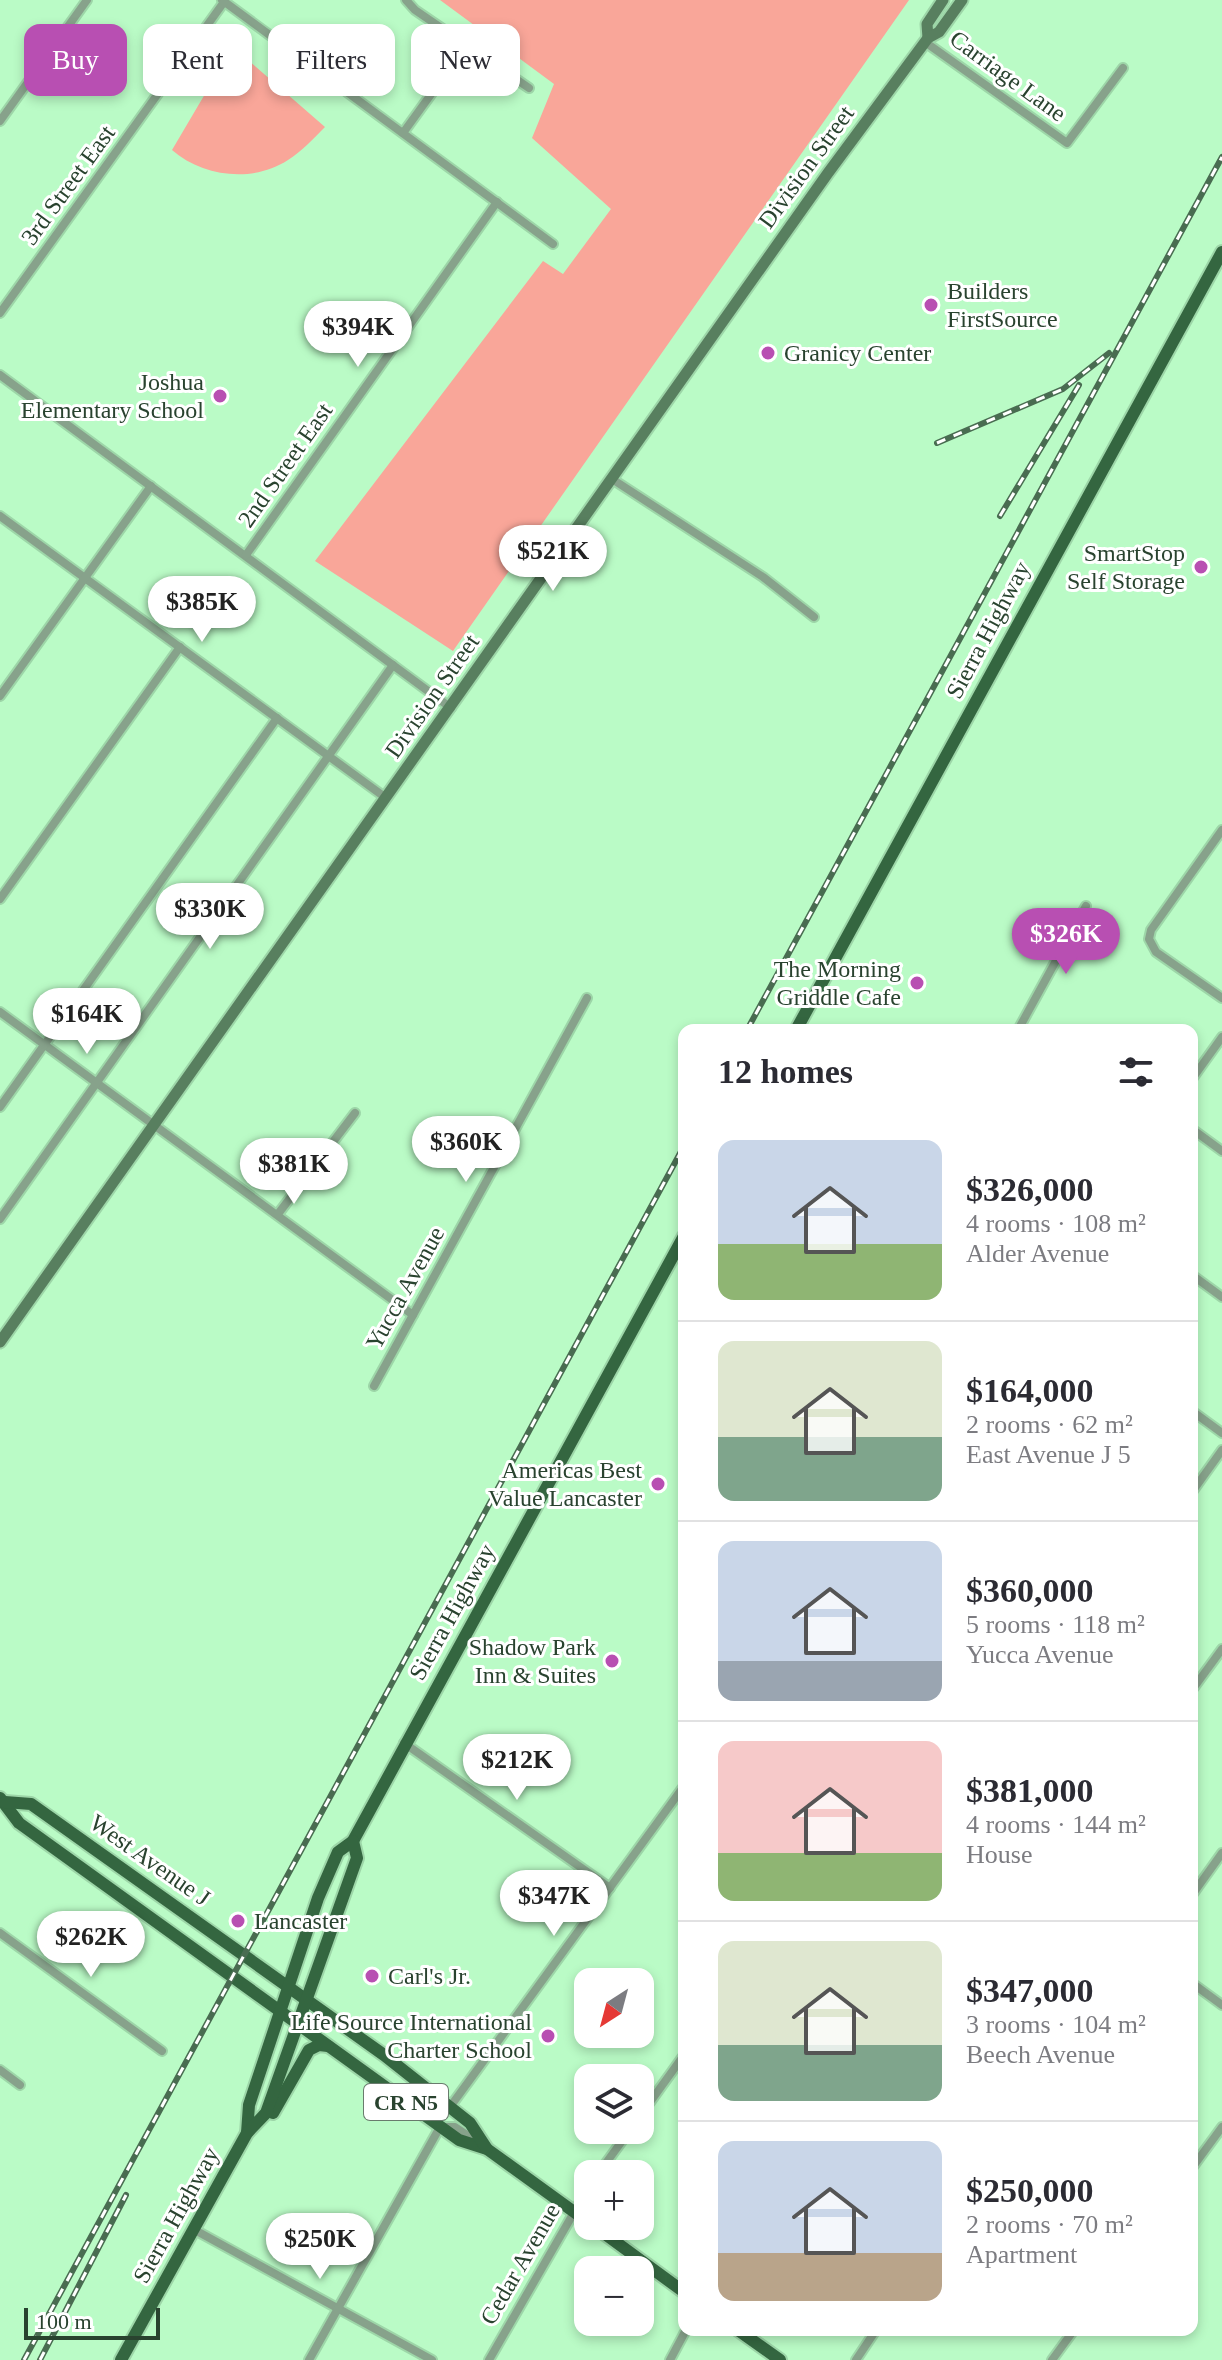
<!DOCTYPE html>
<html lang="en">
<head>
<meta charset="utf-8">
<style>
	body { margin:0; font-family:"Times New Roman",serif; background:#f7f7f7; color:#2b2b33; height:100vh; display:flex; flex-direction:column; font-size:30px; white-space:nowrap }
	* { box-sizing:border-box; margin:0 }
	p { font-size:26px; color:#7c7c81 }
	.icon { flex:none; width:44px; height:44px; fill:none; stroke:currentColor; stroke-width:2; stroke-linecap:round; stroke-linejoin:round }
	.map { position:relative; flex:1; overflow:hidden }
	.details { position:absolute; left:678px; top:1024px; width:520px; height:1312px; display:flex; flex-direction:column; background:#fff; border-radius:16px; box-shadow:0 4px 12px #0003 }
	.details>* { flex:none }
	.guide { position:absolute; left:24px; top:24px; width:534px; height:72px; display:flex; gap:16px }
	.needle { width:52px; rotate:216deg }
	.tools { position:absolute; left:574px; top:1968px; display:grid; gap:16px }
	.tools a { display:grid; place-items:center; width:80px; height:80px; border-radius:16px; background:#fff; box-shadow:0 4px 12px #0003; font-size:40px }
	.scale { position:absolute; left:24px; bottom:20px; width:136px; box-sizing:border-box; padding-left:8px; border:4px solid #29432f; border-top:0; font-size:22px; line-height:28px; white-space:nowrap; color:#29432f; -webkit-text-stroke:6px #fff; paint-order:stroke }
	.price { position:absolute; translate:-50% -68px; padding:0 18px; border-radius:28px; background:#fff; color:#222; font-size:26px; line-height:52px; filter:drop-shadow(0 2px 4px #0008) }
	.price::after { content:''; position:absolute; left:50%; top:48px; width:24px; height:18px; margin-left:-12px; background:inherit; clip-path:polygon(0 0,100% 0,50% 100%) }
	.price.selected { background:#b84fb2; color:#fff }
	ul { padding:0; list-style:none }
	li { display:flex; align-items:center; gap:24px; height:200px; padding:0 40px }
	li+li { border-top:2px solid #e1e1e2 }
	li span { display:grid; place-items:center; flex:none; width:224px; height:160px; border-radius:16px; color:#555 }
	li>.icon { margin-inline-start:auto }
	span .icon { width:96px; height:96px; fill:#fffc; stroke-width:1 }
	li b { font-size:34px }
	h2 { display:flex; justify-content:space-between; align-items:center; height:96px; padding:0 40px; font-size:34px }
	.chip { padding:0 28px; border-radius:16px; background:#fff; box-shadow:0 4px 12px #0003; font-size:28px; line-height:72px }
	.chip.selected { background:#b84fb2; color:#fff }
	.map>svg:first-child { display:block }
	.green { fill:#f9a699 }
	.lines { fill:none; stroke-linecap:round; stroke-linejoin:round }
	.street-casing { stroke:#9dd6a8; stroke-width:12 }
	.secondary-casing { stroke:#9dd6a8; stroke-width:15 }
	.primary-casing { stroke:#9dd6a8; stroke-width:16 }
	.street { stroke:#87a28b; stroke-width:8 }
	.secondary { stroke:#587f5f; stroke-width:11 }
	.primary { stroke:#346640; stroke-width:12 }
	.rail-casing { stroke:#496c51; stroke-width:6 }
	.rail { stroke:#fff; stroke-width:3; stroke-dasharray:9; stroke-linecap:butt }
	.poi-dot { fill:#b84fb2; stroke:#fff; stroke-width:3 }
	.labels { text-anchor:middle; stroke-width:6; stroke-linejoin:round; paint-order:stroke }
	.shield { fill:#fff; stroke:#697b6d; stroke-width:2 }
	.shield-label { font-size:22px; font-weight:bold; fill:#29432f }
	.street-label { font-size:24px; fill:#29432f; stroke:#fff }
	.poi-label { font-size:24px; fill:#29432f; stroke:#fff; text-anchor:end }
</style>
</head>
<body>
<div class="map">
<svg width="1222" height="2360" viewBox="0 0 1222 2360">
	<rect width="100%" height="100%" fill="#bafbc6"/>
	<!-- green -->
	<g class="green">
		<polygon points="440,0 909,0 453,651 315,561 543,261 563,274 611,209 532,138 554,84"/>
		<path d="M240,53l85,74c-11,11 -24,25 -37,33 -35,23 -85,17 -116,-10l56,-95z"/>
	</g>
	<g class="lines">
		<defs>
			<g id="street">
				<polyline points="222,0 553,244"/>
				<polyline points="406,0 415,10 529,88"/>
				<polyline points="925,42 1067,143 1123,68"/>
				<polyline points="0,121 87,0"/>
				<polyline points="403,133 466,46"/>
				<polyline points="0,313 224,2"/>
				<polyline points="0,375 451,708"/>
				<polyline points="612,479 763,577 814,617"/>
				<polyline points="0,516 386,798"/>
				<polyline points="246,555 497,202"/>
				<polyline points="0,696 151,486"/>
				<polyline points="1222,830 1151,930 1149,939 1156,952 1222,998"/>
				<polyline points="0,899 180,647"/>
				<polyline points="0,1012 413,1315"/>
				<polyline points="1018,1030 1086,906"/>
				<polyline points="1192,1079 1222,1037"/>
				<polyline points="0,1107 277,718"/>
				<polyline points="1192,1129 1222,1151"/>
				<polyline points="278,1214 355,1113"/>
				<polyline points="0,1219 393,665"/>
				<polyline points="1192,1275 1222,1297"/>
				<polyline points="374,1386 587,998"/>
				<polyline points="1192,1411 1222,1433"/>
				<polyline points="1192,1492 1222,1450"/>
				<polyline points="1192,1690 1222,1649"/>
				<polyline points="404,1743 610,1888"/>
				<polyline points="1192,1895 1222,1853"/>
				<polyline points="0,1933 162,2051"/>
				<polyline points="1192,1983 1222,2005"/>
				<polyline points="0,2070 20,2085"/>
				<polyline points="450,2107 684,1786"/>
				<polyline points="640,2116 684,2055"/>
				<polyline points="1192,2168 1222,2127"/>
				<polyline points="598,2174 630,2130"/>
				<polyline points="193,2229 432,2360"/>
				<polyline points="309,2360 440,2127 455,2127 479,2143"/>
				<polyline points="489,2360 588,2188"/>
				<polyline points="670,2360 686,2330"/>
				<polyline points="856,2360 876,2330"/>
				<polyline points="1052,2360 1074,2330"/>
			</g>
			<g id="secondary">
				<polyline points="928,38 927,24 943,0"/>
				<polyline points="0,1342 828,173 928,38 939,32 962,0"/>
			</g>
			<g id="primary">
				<polyline points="796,1030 1222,252"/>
				<polyline points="0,1798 19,1823 459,2140 487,2149 588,2222"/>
				<polyline points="5,1802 31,1804 384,2055 470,2123 487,2149"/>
				<polyline points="273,2113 309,2050 319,2045 328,2046"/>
				<polyline points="247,2133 249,2105 318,1898 338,1852 353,1841 684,1236"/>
				<polyline points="594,2226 684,2292"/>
				<polyline points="738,2330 780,2360"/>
				<polyline points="121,2360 247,2133 266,2113 357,1858 353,1841"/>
			</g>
		</defs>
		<!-- street casing -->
		<use href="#street" class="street-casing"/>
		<!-- secondary casing -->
		<use href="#secondary" class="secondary-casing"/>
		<!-- primary casing -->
		<use href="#primary" class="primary-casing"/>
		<!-- street -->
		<use href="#street" class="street"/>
		<!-- secondary -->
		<use href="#secondary" class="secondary"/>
		<!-- primary -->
		<use href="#primary" class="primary"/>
		<defs>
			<g id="rail">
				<polyline points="937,443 1063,389 1109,353"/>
				<polyline points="1000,516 1079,385"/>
				<polyline points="747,1030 1222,157"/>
				<polyline points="24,2360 684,1146"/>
				<polyline points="40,2360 126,2195"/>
			</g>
		</defs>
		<!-- rail casing -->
		<use href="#rail" class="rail-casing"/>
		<!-- rail -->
		<use href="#rail" class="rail"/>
	</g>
	<!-- markers -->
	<g class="poi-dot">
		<circle cx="931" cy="305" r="8"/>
		<circle cx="768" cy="353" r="8"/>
		<circle cx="220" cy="396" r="8"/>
		<circle cx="1201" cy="567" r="8"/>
		<circle cx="917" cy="983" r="8"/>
		<circle cx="658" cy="1484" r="8"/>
		<circle cx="612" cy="1661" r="8"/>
		<circle cx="238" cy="1921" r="8"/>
		<circle cx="372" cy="1976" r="8"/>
		<circle cx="548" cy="2036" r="8"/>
	</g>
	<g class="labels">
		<!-- shield labels -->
		<rect class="shield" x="364" y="2084" width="84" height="36" rx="6"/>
		<g class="shield-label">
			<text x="406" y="2110">CR N5</text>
		</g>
		<!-- street labels -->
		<g class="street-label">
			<text transform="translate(1008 76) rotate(36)" y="8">Carriage Lane</text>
			<text transform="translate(806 167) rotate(-54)" y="8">Division Street</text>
			<text transform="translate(68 185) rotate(-54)" y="8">3rd Street East</text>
			<text transform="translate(285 465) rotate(-55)" y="8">2nd Street East</text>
			<text transform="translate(988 630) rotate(-62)" y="8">Sierra Highway</text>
			<text transform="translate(432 696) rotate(-55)" y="8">Division Street</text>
			<text transform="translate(405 1288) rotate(-61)" y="8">Yucca Avenue</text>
			<text transform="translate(452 1612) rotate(-61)" y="8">Sierra Highway</text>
			<text transform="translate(150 1860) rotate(35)" y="8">West Avenue J</text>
			<text transform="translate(176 2215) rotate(-61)" y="8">Sierra Highway</text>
			<text transform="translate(520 2264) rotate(-60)" y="8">Cedar Avenue</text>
		</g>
		<!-- poi labels -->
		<g class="poi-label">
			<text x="947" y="299" text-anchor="start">Builders<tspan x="947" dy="28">FirstSource</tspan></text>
			<text x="784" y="361" text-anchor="start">Granicy Center</text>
			<text x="204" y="390">Joshua<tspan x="204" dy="28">Elementary School</tspan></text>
			<text x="1185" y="561">SmartStop<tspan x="1185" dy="28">Self Storage</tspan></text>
			<text x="901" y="977">The Morning<tspan x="901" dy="28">Griddle Cafe</tspan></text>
			<text x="642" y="1478">Americas Best<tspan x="642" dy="28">Value Lancaster</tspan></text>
			<text x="596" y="1655">Shadow Park<tspan x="596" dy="28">Inn &amp; Suites</tspan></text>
			<text x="254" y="1929" text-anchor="start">Lancaster</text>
			<text x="388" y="1984" text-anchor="start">Carl's Jr.</text>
			<text x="532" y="2030">Life Source International<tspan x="532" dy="28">Charter School</tspan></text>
		</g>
	</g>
</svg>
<div class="tools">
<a><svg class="needle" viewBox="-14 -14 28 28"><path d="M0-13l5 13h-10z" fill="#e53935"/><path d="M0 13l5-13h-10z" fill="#7c7c81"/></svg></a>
<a><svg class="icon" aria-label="layers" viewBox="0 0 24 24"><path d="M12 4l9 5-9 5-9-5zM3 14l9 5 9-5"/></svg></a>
<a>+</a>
<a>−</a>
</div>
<div class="scale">100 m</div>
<b class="price" style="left:358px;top:369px">$394K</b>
<b class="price" style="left:553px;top:593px">$521K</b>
<b class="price" style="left:202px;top:644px">$385K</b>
<b class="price" style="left:210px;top:951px">$330K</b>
<b class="price selected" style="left:1066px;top:976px">$326K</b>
<b class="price" style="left:87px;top:1056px">$164K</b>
<b class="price" style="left:466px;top:1184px">$360K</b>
<b class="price" style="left:294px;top:1206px">$381K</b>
<b class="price" style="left:517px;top:1802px">$212K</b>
<b class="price" style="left:554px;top:1938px">$347K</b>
<b class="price" style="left:91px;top:1979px">$262K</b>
<b class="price" style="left:320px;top:2281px">$250K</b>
<div class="guide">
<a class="chip selected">Buy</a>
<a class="chip">Rent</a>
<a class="chip">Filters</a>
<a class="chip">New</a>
</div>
<section class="details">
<h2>12 homes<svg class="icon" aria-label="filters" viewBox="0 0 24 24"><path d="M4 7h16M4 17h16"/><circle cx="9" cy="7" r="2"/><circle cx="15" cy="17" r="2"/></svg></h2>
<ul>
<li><span style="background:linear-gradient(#c9d6e8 65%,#8fb573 0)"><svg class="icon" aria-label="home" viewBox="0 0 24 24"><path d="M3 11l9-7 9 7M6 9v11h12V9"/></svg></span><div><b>$326,000</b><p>4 rooms · 108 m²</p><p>Alder Avenue</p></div></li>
<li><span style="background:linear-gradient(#dfe7d0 60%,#7fa58c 0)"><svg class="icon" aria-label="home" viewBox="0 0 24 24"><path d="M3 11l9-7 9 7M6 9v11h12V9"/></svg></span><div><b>$164,000</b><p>2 rooms · 62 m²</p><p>East Avenue J 5</p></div></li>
<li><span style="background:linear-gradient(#c9d6e8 75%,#9aa5b1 0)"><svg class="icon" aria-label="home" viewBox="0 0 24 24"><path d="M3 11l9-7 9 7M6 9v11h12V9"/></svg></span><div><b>$360,000</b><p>5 rooms · 118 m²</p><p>Yucca Avenue</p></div></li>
<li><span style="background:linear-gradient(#f6c9c9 70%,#8fb573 0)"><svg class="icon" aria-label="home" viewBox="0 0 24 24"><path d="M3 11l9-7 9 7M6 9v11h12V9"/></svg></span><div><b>$381,000</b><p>4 rooms · 144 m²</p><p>House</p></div></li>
<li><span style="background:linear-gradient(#dfe7d0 65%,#7fa58c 0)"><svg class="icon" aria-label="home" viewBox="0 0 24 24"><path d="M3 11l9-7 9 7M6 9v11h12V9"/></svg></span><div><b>$347,000</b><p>3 rooms · 104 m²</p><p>Beech Avenue</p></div></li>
<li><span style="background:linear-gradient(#c9d6e8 70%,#b9a48a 0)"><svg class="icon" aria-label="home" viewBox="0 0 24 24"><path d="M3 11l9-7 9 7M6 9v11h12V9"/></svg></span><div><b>$250,000</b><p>2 rooms · 70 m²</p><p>Apartment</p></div></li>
</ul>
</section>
</div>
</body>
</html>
